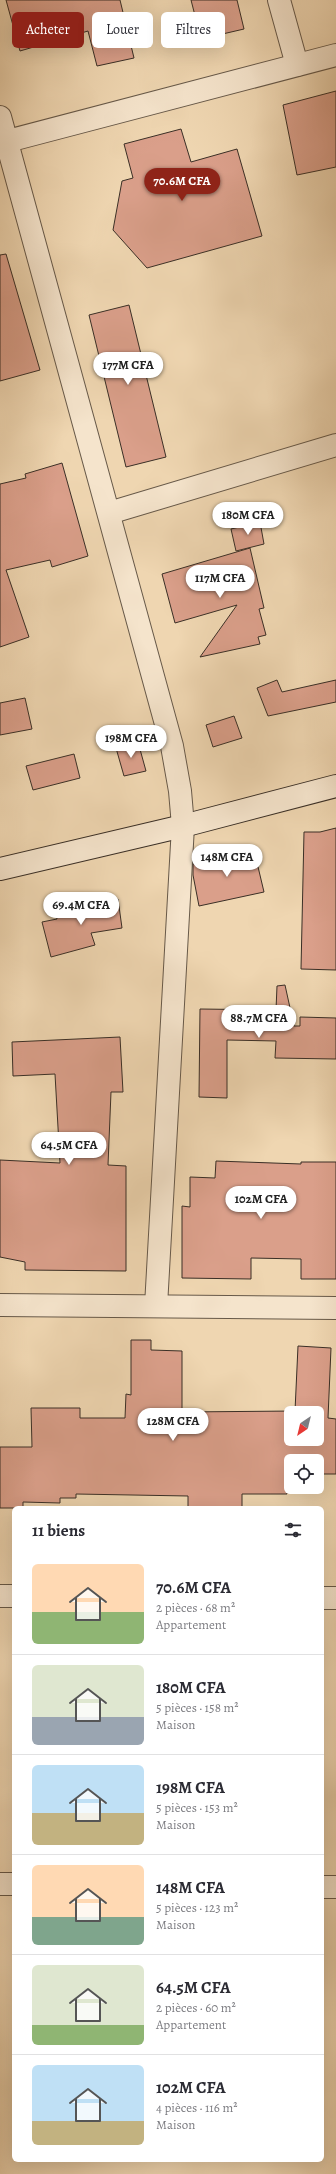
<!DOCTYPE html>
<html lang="fr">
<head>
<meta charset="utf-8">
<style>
	body { margin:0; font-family:Alegreya,serif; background:#f7f7f7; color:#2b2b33; height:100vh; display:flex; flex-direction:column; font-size:15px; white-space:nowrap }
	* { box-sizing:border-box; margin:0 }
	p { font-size:13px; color:#7c7c81 }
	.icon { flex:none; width:22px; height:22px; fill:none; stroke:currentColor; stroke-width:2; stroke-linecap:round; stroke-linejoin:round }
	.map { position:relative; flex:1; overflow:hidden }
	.details { position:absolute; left:12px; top:1506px; width:312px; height:656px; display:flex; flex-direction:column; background:#fff; border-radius:6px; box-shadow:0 4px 16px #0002 }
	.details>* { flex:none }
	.top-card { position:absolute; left:12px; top:12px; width:312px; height:36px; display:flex; gap:8px }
	.needle { width:26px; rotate:215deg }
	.tools { position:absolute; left:284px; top:1406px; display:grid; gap:8px }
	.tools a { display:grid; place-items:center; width:40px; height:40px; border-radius:6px; background:#fff; box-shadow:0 4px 16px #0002; font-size:20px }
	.price { position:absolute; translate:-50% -34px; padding:0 9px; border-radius:14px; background:#fff; color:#222; font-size:13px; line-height:26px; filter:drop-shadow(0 1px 2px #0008) }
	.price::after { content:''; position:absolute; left:50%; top:24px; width:12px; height:9px; margin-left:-6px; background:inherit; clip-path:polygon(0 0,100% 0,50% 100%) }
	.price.selected { background:#8f2418; color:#fff }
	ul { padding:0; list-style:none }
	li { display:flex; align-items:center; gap:12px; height:100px; padding:0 20px }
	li+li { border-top:1px solid #e1e1e2 }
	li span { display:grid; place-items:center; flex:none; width:112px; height:80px; border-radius:6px; color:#555 }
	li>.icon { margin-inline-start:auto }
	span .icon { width:48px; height:48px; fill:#fffc; stroke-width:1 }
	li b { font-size:17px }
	h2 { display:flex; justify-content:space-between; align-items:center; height:48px; padding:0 20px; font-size:17px }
	.tag { padding:0 14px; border-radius:6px; background:#fff; box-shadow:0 4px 16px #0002; font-size:14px; line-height:36px }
	.tag.selected { background:#8f2418; color:#fff }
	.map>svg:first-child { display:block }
	.building { fill:#da9f8a; stroke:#3a2f26; fill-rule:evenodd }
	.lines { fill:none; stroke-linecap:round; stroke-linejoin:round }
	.street-casing { stroke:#675949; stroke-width:24 }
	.secondary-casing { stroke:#3a2f26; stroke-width:24 }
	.street { stroke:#f5e4cc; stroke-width:22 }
	.secondary { stroke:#f5e4cc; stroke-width:22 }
</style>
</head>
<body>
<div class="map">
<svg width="336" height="2174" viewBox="0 0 336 2174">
	<rect width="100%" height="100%" fill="#efd6b1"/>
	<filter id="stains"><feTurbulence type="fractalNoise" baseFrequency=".005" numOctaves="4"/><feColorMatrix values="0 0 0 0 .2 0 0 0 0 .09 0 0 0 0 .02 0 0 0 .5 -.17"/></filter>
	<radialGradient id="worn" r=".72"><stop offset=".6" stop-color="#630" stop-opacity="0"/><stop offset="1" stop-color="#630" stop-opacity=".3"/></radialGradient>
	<!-- building -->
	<g class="building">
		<polygon points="6,0 120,0 134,58 97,66 88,31 20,51"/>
		<polygon points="191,0 237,0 244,29 201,39"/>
		<polygon points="336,91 336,167 297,175 283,105"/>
		<polygon points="181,129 191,162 237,149 262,236 147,268 113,230 122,181 133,178 124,144"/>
		<polygon points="6,254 40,370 0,381 0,255"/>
		<polygon points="129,305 166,457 126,467 89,315"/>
		<polygon points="62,463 88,556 52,567 50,560 6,570 29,637 0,647 0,484 26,478 25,474"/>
		<polygon points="260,522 264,544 236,551 231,529"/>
		<polygon points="250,548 264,608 259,609 266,635 258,637 260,644 200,657 237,605 175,623 162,574"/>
		<polygon points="277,680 282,692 336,680 336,702 268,716 257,688"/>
		<polygon points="25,698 32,729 0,735 0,703"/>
		<polygon points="234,716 242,738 213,747 206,725"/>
		<polygon points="138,742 146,771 124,776 116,748"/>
		<polygon points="74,754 80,778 33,790 26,766"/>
		<polygon points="336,828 336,970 301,969 304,832 320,832"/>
		<polygon points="254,850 264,892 199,906 193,875 193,864"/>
		<polygon points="118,899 122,928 91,933 95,945 51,957 42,922 57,919 55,910 83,903 84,904"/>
		<polygon points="285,985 294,1026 300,1026 300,1017 336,1018 336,1059 275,1058 276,1041 227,1040 227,1098 199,1097 200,1009 276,1010 277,986"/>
		<polygon points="120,1037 123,1092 111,1092 108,1165 126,1166 126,1271 25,1270 25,1262 0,1257 0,1160 60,1163 55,1074 13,1076 12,1042"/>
		<polygon points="216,1161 301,1164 301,1162 336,1162 336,1279 301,1279 301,1259 251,1258 251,1279 182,1278 182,1206 190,1207 190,1177 215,1178"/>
		<path d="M131,1340h20v10l31,1v61l113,-1 3,-65 33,2 -3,70 8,1v55h-19v-13h-26v13h-5l1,20h-45v14h-54v-12l-112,-2v4h-16v5l-37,-1v6h-23v-61h32l-1,-39h49v10h45l1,-24 5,1zM291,1413h26v26h-26z"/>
	</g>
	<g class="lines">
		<defs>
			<g id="street">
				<polyline points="279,0 297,65"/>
				<polyline points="0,117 172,746 180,791 183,826 156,1306"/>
				<polyline points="0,143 336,55"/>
				<polyline points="109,513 336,445"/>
				<polyline points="0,1305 336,1308"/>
				<polyline points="0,1596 14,1596"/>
				<polyline points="322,1598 336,1598"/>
				<polyline points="0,1884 14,1884"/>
				<polyline points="322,1887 336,1887"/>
			</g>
			<polyline id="secondary" points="0,869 183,826 336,786"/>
		</defs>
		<!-- street casing -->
		<use href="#street" class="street-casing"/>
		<!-- secondary casing -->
		<use href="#secondary" class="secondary-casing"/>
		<!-- street -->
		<use href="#street" class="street"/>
		<!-- secondary -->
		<use href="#secondary" class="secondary"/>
	</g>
	<rect width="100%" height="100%" filter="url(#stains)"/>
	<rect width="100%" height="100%" fill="url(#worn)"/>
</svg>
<div class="tools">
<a><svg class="needle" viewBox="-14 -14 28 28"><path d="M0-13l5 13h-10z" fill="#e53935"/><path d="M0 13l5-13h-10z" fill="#7c7c81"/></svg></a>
<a><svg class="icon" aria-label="locate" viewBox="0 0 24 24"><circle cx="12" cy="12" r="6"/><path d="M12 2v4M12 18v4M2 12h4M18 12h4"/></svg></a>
</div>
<b class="price selected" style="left:182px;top:202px">70.6M CFA</b>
<b class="price" style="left:128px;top:386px">177M CFA</b>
<b class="price" style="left:248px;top:536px">180M CFA</b>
<b class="price" style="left:220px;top:599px">117M CFA</b>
<b class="price" style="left:131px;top:759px">198M CFA</b>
<b class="price" style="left:227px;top:878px">148M CFA</b>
<b class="price" style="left:81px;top:926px">69.4M CFA</b>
<b class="price" style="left:259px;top:1039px">88.7M CFA</b>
<b class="price" style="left:69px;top:1166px">64.5M CFA</b>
<b class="price" style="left:261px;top:1220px">102M CFA</b>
<b class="price" style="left:173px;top:1442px">128M CFA</b>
<div class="top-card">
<a class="tag selected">Acheter</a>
<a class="tag">Louer</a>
<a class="tag">Filtres</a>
</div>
<section class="details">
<h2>11 biens<svg class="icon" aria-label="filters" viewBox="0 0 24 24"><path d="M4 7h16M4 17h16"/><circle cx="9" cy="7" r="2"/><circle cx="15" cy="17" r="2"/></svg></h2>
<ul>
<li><span style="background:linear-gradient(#ffd9b3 60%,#8fb573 0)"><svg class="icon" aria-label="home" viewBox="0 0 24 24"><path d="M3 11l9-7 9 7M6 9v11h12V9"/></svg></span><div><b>70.6M CFA</b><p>2 pièces · 68 m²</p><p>Appartement</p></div></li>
<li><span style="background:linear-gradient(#dfe7d0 65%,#9aa5b1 0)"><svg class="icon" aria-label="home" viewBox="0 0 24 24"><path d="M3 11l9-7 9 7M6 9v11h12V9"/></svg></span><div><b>180M CFA</b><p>5 pièces · 158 m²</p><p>Maison</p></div></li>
<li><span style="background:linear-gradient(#bfe0f5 60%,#c2b280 0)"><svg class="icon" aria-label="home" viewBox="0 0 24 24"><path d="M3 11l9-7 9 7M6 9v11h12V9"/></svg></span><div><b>198M CFA</b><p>5 pièces · 153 m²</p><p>Maison</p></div></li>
<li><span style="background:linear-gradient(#ffd9b3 65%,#7fa58c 0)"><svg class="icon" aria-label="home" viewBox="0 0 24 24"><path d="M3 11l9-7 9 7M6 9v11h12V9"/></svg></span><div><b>148M CFA</b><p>5 pièces · 123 m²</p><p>Maison</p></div></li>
<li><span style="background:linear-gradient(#dfe7d0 75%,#8fb573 0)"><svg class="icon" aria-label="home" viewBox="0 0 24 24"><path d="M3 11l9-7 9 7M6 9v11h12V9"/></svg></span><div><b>64.5M CFA</b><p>2 pièces · 60 m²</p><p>Appartement</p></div></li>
<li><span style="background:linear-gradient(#bfe0f5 70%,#c2b280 0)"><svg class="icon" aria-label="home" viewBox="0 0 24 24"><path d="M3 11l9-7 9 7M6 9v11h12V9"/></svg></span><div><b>102M CFA</b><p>4 pièces · 116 m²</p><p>Maison</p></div></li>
</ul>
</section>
</div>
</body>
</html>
